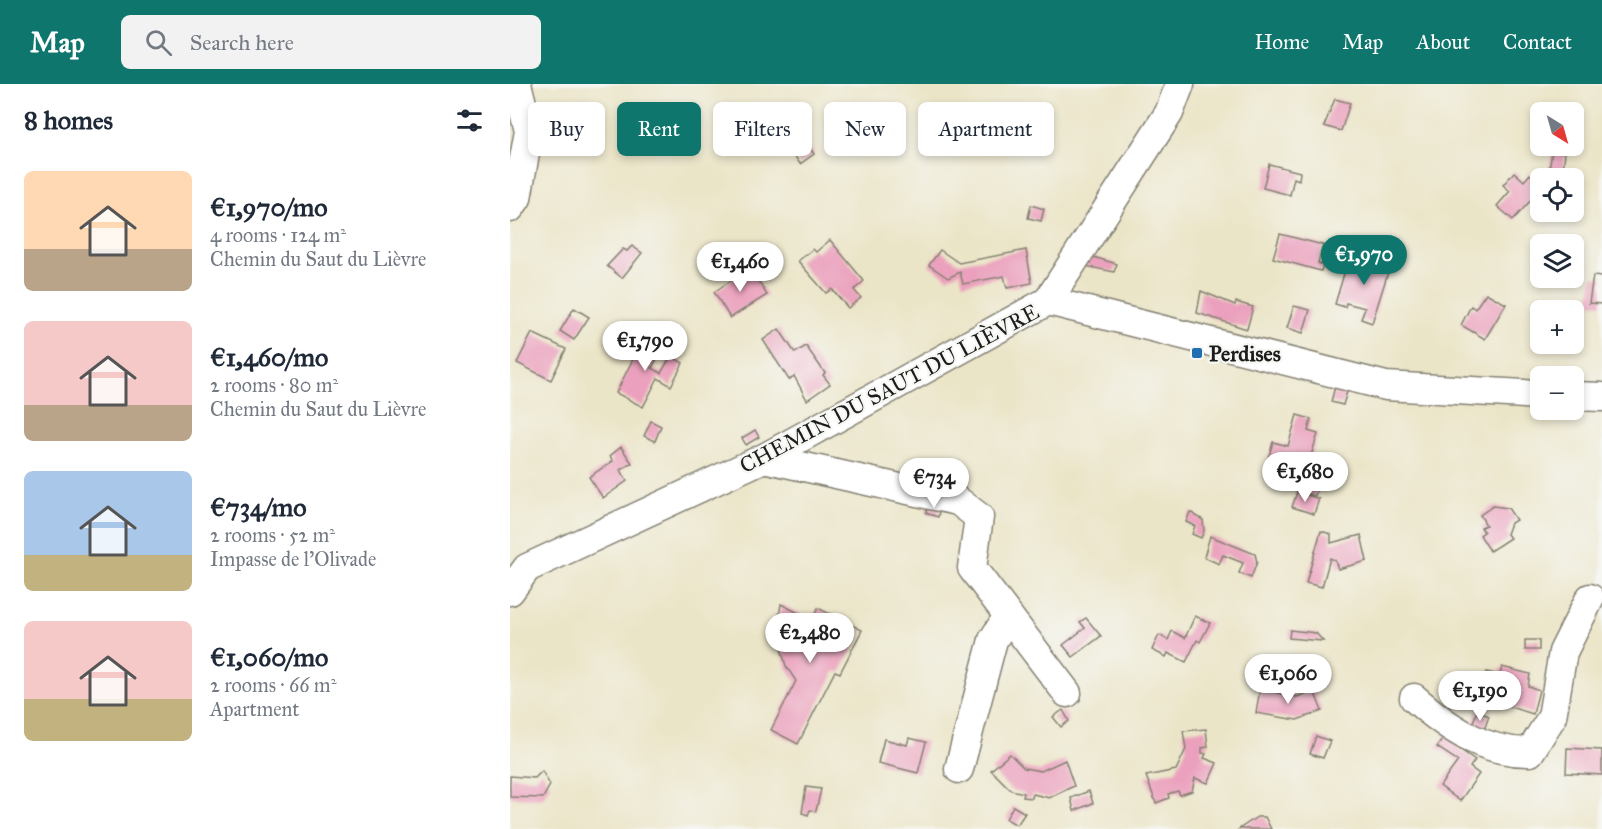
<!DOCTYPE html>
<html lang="en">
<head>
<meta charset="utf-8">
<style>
	body { margin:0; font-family:"IM FELL Great Primer",serif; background:#f2f2f3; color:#1f2937; height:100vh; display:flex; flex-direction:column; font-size:22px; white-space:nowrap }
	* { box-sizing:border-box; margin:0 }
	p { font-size:20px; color:#747a83 }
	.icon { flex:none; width:33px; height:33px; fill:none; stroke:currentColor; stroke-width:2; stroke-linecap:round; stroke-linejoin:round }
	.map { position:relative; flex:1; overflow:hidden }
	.panel { display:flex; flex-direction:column; background:#fff; width:510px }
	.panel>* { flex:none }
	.guide { position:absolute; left:18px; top:18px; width:570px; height:54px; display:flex; gap:12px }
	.needle { width:39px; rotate:143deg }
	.buttons { position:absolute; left:1020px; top:18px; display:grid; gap:12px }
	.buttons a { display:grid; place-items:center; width:54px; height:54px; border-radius:9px; background:#fff; box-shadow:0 3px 9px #0003; font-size:30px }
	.price { position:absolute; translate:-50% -51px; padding:0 14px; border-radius:21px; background:#fff; color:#222; font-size:20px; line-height:39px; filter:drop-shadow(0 2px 3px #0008) }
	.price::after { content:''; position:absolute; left:50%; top:36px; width:18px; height:14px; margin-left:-9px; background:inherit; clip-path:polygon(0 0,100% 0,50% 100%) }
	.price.active { background:#0f766e; color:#fff }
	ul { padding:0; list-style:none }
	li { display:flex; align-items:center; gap:18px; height:150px; padding:0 24px }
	li span { display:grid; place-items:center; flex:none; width:168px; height:120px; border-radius:9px; color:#555 }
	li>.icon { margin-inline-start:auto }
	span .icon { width:72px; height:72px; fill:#fffc; stroke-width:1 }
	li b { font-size:26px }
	h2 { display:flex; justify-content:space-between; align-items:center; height:72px; padding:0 24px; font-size:26px }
	.pill { padding:0 21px; border-radius:9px; background:#fff; box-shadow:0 3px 9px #0003; font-size:21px; line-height:54px }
	.pill.active { background:#0f766e; color:#fff }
	header { display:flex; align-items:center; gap:36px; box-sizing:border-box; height:84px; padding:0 30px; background:#0f766e; color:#fff }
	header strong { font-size:28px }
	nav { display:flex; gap:33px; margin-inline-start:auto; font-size:21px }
	.search { width:420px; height:54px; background:#f2f2f3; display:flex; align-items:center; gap:15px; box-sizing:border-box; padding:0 21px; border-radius:9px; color:#747a83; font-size:22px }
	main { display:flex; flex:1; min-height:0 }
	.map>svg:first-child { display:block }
	.building { fill:#eba1bd }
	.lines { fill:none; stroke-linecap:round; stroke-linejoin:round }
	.minor-casing { stroke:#848072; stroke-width:31 }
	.minor { stroke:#fff; stroke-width:28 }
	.poi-dot { fill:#1f6fb2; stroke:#f6f6f2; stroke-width:2 }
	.labels { text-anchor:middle; stroke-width:4.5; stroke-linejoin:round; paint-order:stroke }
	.poi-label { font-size:22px; font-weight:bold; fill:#1c1c1c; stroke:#f6f6f2; text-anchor:start }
	.street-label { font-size:22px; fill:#1c1c1c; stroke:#f6f6f2 }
</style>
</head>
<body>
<header>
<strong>Map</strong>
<div class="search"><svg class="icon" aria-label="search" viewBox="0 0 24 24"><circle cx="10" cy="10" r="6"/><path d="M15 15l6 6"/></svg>Search here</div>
<nav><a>Home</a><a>Map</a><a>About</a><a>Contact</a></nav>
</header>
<main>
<section class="panel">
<h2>8 homes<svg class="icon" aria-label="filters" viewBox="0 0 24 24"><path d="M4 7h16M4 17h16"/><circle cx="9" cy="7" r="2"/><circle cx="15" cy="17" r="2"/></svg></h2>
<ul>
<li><span style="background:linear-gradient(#ffd9b3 65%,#b9a48a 0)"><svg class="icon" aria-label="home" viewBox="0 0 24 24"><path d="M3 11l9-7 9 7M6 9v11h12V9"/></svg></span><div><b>€1,970/mo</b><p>4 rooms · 124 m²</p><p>Chemin du Saut du Lièvre</p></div></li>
<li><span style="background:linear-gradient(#f6c9c9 70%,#b9a48a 0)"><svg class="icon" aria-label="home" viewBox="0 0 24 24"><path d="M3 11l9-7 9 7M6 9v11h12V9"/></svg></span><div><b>€1,460/mo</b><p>2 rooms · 80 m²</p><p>Chemin du Saut du Lièvre</p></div></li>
<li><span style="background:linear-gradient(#a9c7e8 70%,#c2b280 0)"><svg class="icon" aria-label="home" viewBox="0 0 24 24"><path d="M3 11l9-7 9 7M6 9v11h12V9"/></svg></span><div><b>€734/mo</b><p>2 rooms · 52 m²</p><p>Impasse de l'Olivade</p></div></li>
<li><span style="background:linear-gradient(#f6c9c9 65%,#c2b280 0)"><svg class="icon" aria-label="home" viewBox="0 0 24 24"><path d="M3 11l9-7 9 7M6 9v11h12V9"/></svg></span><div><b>€1,060/mo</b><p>2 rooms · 66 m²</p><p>Apartment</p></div></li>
</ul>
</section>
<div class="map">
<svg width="1092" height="745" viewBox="0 0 1092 745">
	<rect width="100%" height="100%" fill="#f6f6f2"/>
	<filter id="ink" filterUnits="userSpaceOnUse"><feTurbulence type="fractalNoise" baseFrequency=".0167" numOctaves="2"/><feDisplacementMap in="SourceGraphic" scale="12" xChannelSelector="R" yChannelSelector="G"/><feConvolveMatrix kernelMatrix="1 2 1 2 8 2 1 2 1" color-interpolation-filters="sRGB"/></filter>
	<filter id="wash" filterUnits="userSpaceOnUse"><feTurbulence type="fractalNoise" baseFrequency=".008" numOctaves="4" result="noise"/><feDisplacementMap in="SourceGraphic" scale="24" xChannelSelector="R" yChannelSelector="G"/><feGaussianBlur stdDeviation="1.35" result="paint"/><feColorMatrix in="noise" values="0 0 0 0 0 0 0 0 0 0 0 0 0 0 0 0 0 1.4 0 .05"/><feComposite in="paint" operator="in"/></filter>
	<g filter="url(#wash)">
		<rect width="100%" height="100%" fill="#ebe5c8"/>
		<g id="blocks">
			<!-- building -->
			<g class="building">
				<polygon points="825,15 840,19 831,47 814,42"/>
				<polygon points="288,45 304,70 290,80 273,55"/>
				<polygon points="1042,67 1055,69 1052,94 1038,94"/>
				<polygon points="759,80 790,88 789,96 784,94 780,111 753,104"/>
				<polygon points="1004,88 1014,97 1020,90 1030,100 1030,125 1021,116 1003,136 987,122 1000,107 993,101"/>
				<polygon points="521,121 534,125 531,137 518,134"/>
				<polygon points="770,150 813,161 808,179 813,181 811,187 763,174"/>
				<polygon points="320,156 354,197 344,206 351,214 338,224 322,205 316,209 288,177 303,165 306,168"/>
				<polygon points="122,162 132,169 112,194 97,182 113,165 117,167"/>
				<polygon points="430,166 449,179 516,166 522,199 497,204 494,192 453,200 450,188 438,194 419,181"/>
				<polygon points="850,170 880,182 862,239 851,235 855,224 836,219 835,223 825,220 836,183 845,186"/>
				<polygon points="580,172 607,180 604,188 575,182"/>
				<polygon points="240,184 257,211 220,234 204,208"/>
				<polygon points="1083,192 1092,193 1092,220 1079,219"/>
				<polygon points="691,207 725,221 726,218 743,223 737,245 687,229"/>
				<polygon points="976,209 996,220 975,255 951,241 961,222 965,225"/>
				<polygon points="784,222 800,226 793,249 777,244"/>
				<polygon points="64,224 79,233 64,256 50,247"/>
				<polygon points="269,245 285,269 296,262 315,289 313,291 320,300 297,316 284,292 279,296 253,256"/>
				<polygon points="22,249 56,265 41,296 7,279"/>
				<polygon points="122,250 135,257 132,262 149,271 142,284 151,289 161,272 173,279 161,302 148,294 133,323 106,309 124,273 113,267"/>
				<polygon points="825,302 838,304 833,321 821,318"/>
				<polygon points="787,331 801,335 798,347 808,350 796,387 758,375 763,358 778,362"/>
				<polygon points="141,337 151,342 145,357 134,352"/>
				<polygon points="245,346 249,353 236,361 232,354"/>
				<polygon points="111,363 122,379 110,386 117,397 93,414 79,393 103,377 100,372"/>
				<polygon points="790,394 809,399 805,412 785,406"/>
				<polygon points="787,408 809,415 804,430 782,423"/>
				<polygon points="419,418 431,421 428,433 416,429"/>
				<polygon points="983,422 998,424 1006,436 1001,439 997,450 1000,454 980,467 970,451 974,448 971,443 976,441 970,431"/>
				<polygon points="680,428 693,436 694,447 691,454 682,450 685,442 676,438"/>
				<polygon points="811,447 821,450 821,459 851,451 857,477 828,485 825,476 820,474 812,503 796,499"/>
				<polygon points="700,452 745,470 747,478 741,494 729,489 733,479 713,471 709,480 694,473"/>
				<polygon points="271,520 302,536 308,524 352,546 330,589 325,587 288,660 261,646 286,597 276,582 270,561 268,539"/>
				<polygon points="685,532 700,539 690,558 687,556 676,578 658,569 656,573 642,566 649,551 658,556 662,547 675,554"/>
				<polygon points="576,534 591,552 563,573 553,561 575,544 570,538"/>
				<polygon points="780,546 806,549 813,557 779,554"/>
				<rect x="1015" y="556" width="14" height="10"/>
				<polygon points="992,583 1020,590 1018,602 1029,606 1023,630 969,613 976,588 990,591"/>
				<polygon points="750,605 787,613 804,607 812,627 787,636 746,629"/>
				<polygon points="553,626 559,637 551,643 543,633"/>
				<polygon points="967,627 979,632 973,649 961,644"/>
				<polygon points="696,645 698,663 692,664 692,669 696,670 694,674 707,679 698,699 685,694 682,707 670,711 668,707 658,710 659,714 646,719 636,692 666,686 676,665 673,647"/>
				<polygon points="938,647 953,657 948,664 965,676 960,683 969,690 950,717 930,702 948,677 927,663"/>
				<polygon points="806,652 820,657 813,674 800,670"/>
				<polygon points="399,654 416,658 408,689 368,679 374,655 397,661"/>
				<polygon points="1057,664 1092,666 1092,691 1056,689"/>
				<polygon points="500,670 514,684 531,687 555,676 564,702 539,714 523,710 522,714 513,713 514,709 501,706 481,686"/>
				<polygon points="32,687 40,701 33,714 0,713 0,692 25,694"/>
				<polygon points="296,703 311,705 306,727 300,726 298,731 292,729"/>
				<polygon points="579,707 583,719 564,727 561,714"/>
				<polygon points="503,722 515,729 507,741 496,735"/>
				<polygon points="747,733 755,733 761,745 729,745"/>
			</g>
		</g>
	</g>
	<g filter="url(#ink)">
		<use href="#blocks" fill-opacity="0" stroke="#848072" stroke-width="1.5"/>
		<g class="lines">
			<defs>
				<g id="minor">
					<polyline points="0,124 7,114 19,47 7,0"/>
					<polyline points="538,217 659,29 670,0"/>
					<polyline points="1064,312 1092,313"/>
					<polyline points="254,374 448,417 469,433 462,484 557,609"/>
					<polyline points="0,507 17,484 254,374 538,217 876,302 1030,311"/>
					<path d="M904,614c33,29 70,55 116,54l22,-35 11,-65 27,-54"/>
					<polyline points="449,685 483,556 498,532"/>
				</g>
			</defs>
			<!-- minor casing -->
			<use href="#minor" class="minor-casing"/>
			<!-- minor -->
			<use href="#minor" class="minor"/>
		</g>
	</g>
	<!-- markers -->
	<rect class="poi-dot" x="681" y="263" width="12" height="12" rx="3"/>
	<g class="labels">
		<!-- poi labels -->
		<g class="poi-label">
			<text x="699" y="277">Perdises</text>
		</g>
		<!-- street labels -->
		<g class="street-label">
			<text transform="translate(379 304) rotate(-28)" y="8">CHEMIN DU SAUT DU LIÈVRE</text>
		</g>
	</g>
</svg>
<div class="buttons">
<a><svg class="needle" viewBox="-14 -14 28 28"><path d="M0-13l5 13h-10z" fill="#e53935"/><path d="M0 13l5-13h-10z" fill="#747a83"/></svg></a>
<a><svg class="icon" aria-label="locate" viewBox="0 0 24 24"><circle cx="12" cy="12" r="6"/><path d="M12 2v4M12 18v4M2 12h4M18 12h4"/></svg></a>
<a><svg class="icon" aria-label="layers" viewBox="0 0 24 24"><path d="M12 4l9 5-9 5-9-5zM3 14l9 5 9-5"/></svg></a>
<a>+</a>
<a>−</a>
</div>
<b class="price active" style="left:854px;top:202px">€1,970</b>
<b class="price" style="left:230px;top:209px">€1,460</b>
<b class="price" style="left:135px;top:288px">€1,790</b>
<b class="price" style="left:795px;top:419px">€1,680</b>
<b class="price" style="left:424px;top:425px">€734</b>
<b class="price" style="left:300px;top:580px">€2,480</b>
<b class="price" style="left:778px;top:621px">€1,060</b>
<b class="price" style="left:970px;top:638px">€1,190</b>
<div class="guide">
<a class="pill">Buy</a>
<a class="pill active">Rent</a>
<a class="pill">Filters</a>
<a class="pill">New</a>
<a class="pill">Apartment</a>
</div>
</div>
</main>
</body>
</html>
